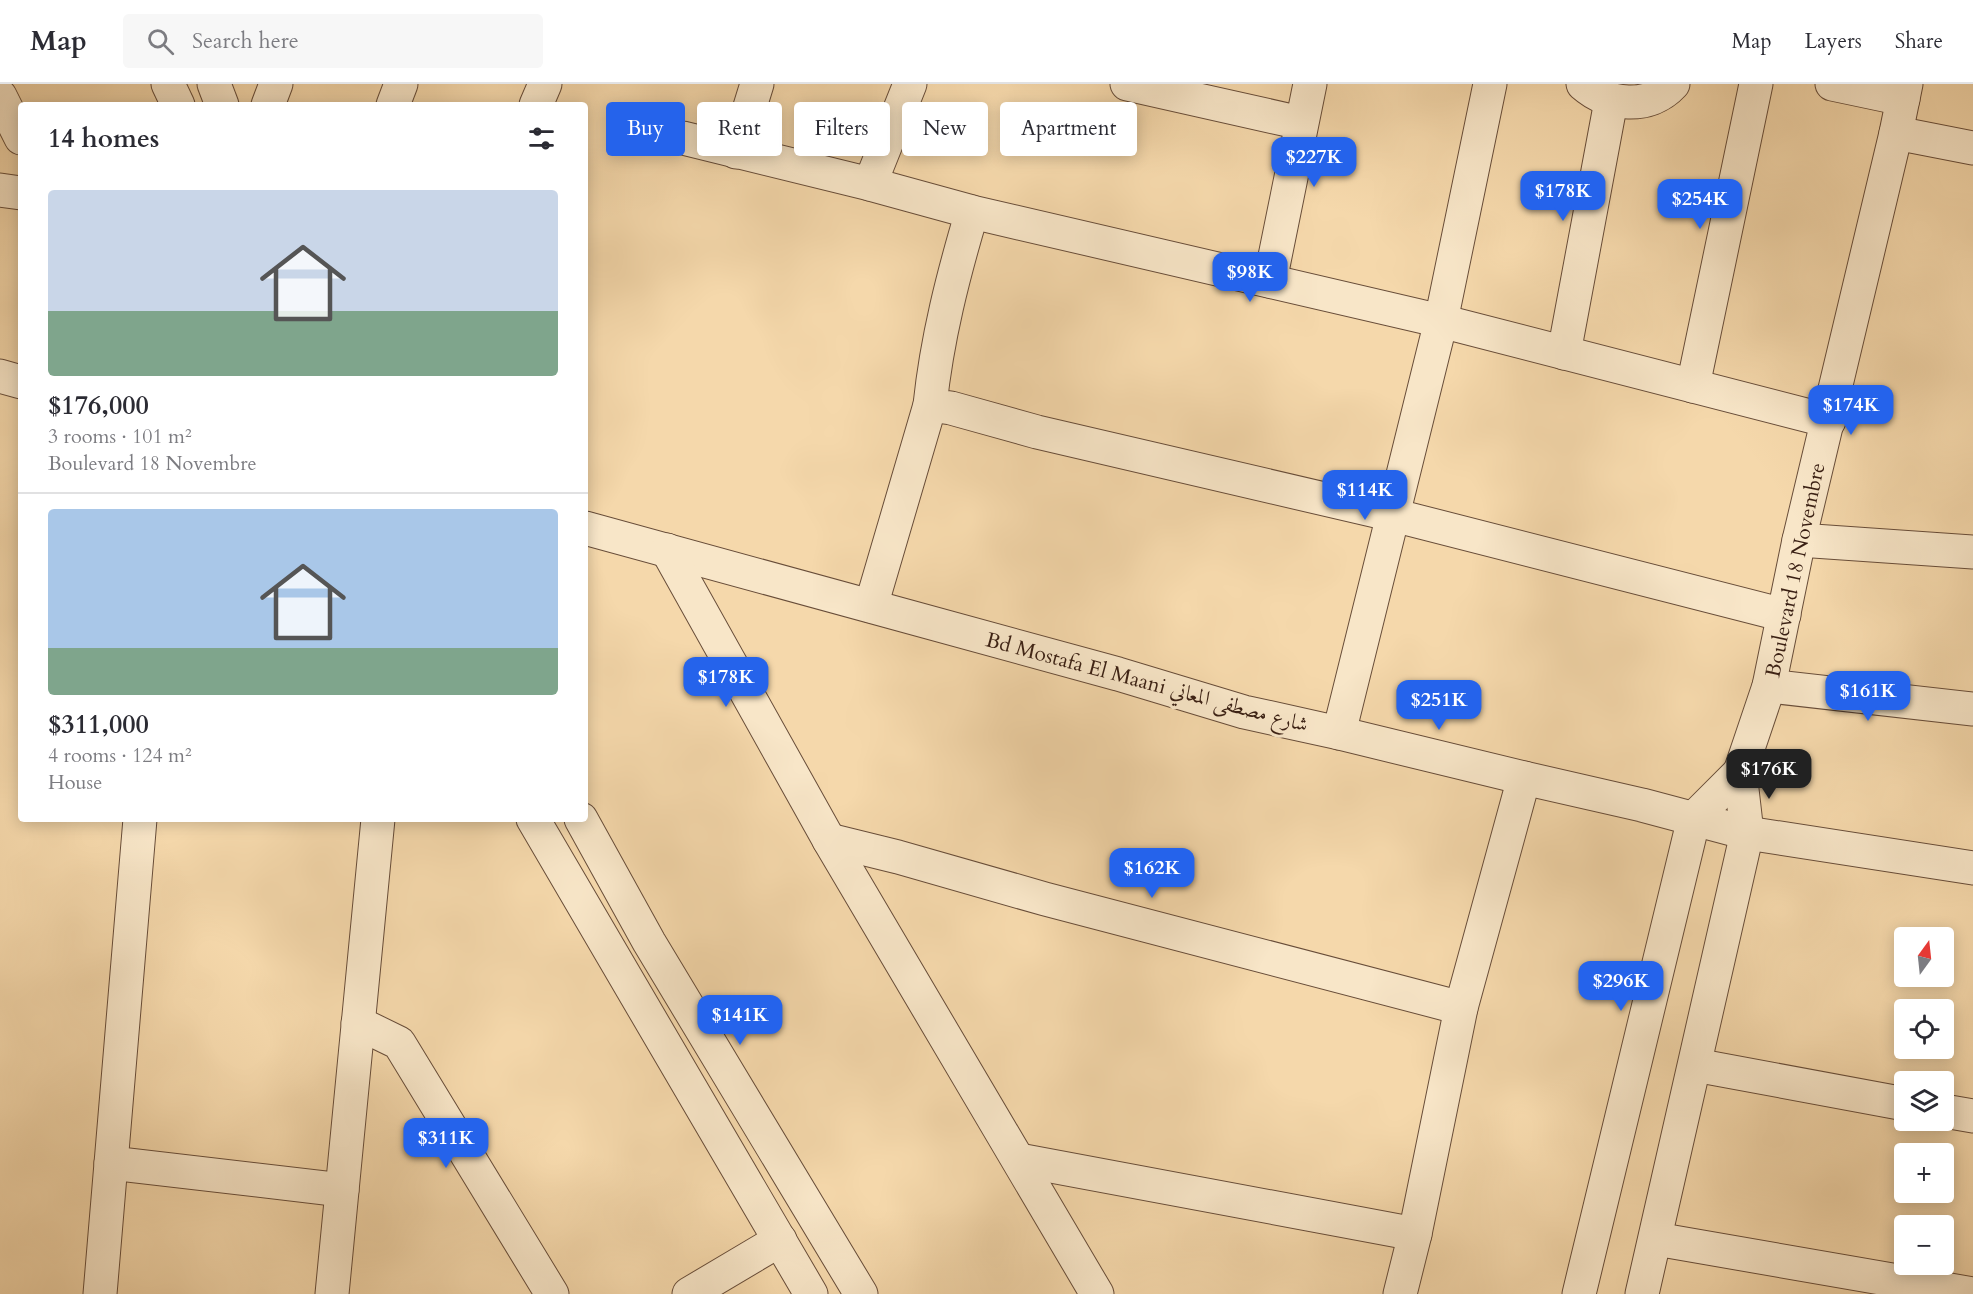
<!DOCTYPE html>
<html lang="en">
<head>
<meta charset="utf-8">
<style>
	body { margin:0; font-family:Cardo,Amiri,serif; background:#f7f7f7; color:#2b2b33; height:100vh; display:flex; flex-direction:column; font-size:22px; white-space:nowrap }
	* { box-sizing:border-box; margin:0 }
	p { font-size:20px; color:#7c7c81 }
	.icon { flex:none; width:33px; height:33px; fill:none; stroke:currentColor; stroke-width:2; stroke-linecap:round; stroke-linejoin:round }
	.map { position:relative; flex:1; overflow:hidden }
	.side { position:absolute; left:18px; top:18px; width:570px; height:720px; display:flex; flex-direction:column; background:#fff; border-radius:6px; box-shadow:0 3px 15px #0003 }
	.side>* { flex:none }
	.hud { position:absolute; left:606px; top:18px; width:570px; height:54px; display:flex; gap:12px }
	.needle { width:39px; rotate:15deg }
	.tools { position:absolute; left:1894px; top:843px; display:grid; gap:12px }
	.tools a { display:grid; place-items:center; width:60px; height:60px; border-radius:6px; background:#fff; box-shadow:0 3px 15px #0003; font-size:30px }
	.price { position:absolute; translate:-50% -51px; padding:0 14px; border-radius:12px; background:#2563eb; color:#fff; font-size:20px; line-height:39px; filter:drop-shadow(0 2px 3px #0008) }
	.price::after { content:''; position:absolute; left:50%; top:36px; width:18px; height:14px; margin-left:-9px; background:inherit; clip-path:polygon(0 0,100% 0,50% 100%) }
	.price.active { background:#222; color:#fff }
	ul { padding:0; list-style:none }
	li { display:grid; align-content:center; gap:12px; height:318px; padding:0 30px }
	li+li { border-top:2px solid #e1e1e2 }
	li span { display:grid; place-items:center; height:186px; border-radius:6px; color:#555 }
	li>.icon { margin-inline-start:auto }
	span .icon { width:108px; height:108px; fill:#fffc; stroke-width:1 }
	li b { font-size:26px }
	h2 { display:flex; justify-content:space-between; align-items:center; height:72px; padding:0 30px; font-size:26px }
	.tag { padding:0 21px; border-radius:6px; background:#fff; box-shadow:0 3px 15px #0003; font-size:21px; line-height:54px }
	.tag.active { background:#2563eb; color:#fff }
	header { display:flex; align-items:center; gap:36px; box-sizing:border-box; height:84px; padding:0 30px; background:#fff; border-bottom:2px solid #e1e1e2 }
	header strong { font-size:28px }
	nav { display:flex; gap:33px; margin-inline-start:auto; font-size:21px }
	.search { width:420px; height:54px; background:#f7f7f7; display:flex; align-items:center; gap:15px; box-sizing:border-box; padding:0 21px; border-radius:6px; color:#7c7c81; font-size:22px }
	.map>svg:first-child { display:block }
	.lines { fill:none; stroke-linecap:round; stroke-linejoin:round }
	.street-casing { stroke:#684d39; stroke-width:35 }
	.street { stroke:#f8e6c8; stroke-width:33 }
	.labels { text-anchor:middle; stroke-width:6; stroke-linejoin:round; paint-order:stroke }
	.street-label { font-size:21px; fill:#391f13; stroke:#f8e6c8 }
</style>
</head>
<body>
<header>
<strong>Map</strong>
<div class="search"><svg class="icon" aria-label="search" viewBox="0 0 24 24"><circle cx="10" cy="10" r="6"/><path d="M15 15l6 6"/></svg>Search here</div>
<nav><a>Map</a><a>Layers</a><a>Share</a></nav>
</header>
<div class="map">
<svg width="1973" height="1210" viewBox="0 0 1973 1210">
	<rect width="100%" height="100%" fill="#f5d8ab"/>
	<filter id="stains"><feTurbulence type="fractalNoise" baseFrequency=".00333" numOctaves="4"/><feColorMatrix values="0 0 0 0 .2 0 0 0 0 .09 0 0 0 0 .02 0 0 0 .5 -.17"/></filter>
	<radialGradient id="worn" r=".72"><stop offset=".6" stop-color="#630" stop-opacity="0"/><stop offset="1" stop-color="#630" stop-opacity=".3"/></radialGradient>
	<g class="lines">
		<defs>
			<g id="street">
				<polyline points="168,0 178,21"/>
				<polyline points="214,0 222,21"/>
				<polyline points="1127,0 1301,39"/>
				<path d="M1583,0c25,22 66,26 90,0"/>
				<polyline points="1832,0 1903,15"/>
				<polyline points="0,12 21,54"/>
				<polyline points="268,21 276,0"/>
				<polyline points="393,21 401,0"/>
				<polyline points="536,21 545,0"/>
				<polyline points="1896,49 1973,64"/>
				<polyline points="683,54 870,100 972,128 1441,237 1829,337"/>
				<polyline points="736,68 757,0"/>
				<polyline points="870,100 910,0"/>
				<polyline points="0,106 21,109"/>
				<path d="M972,128c-19,64 -35,126 -42,193l21,3 86,24 356,83 391,100"/>
				<polyline points="1270,197 1310,0"/>
				<polyline points="1564,269 1611,17"/>
				<polyline points="0,292 21,298"/>
				<polyline points="1693,302 1756,0"/>
				<polyline points="585,444 1118,590 1244,628 1339,649 1524,694 1642,721 1747,749 1973,784"/>
				<polyline points="1799,456 1973,468"/>
				<polyline points="667,466 829,756 1097,1210"/>
				<polyline points="871,522 930,321"/>
				<polyline points="1769,602 1973,625"/>
				<polyline points="1339,649 1441,237 1490,0"/>
				<polyline points="533,735 811,1210"/>
				<polyline points="581,735 649,858 861,1210"/>
				<polyline points="829,756 898,773 1045,815 1461,924"/>
				<polyline points="358,939 399,959 552,1210"/>
				<polyline points="1695,981 1905,1020"/>
				<polyline points="1944,1027 1973,1032"/>
				<polyline points="1019,1076 1415,1150"/>
				<polyline points="111,1079 342,1106"/>
				<polyline points="1656,1155 1973,1210"/>
				<polyline points="100,1210 140,735"/>
				<polyline points="332,1210 378,735"/>
				<polyline points="689,1210 780,1156"/>
				<polyline points="1400,1210 1415,1150 1461,924 1524,694"/>
				<polyline points="1579,1210 1694,734 1740,688"/>
				<polyline points="1642,1210 1747,749 1740,688 1769,602 1799,456 1896,49 1906,0"/>
			</g>
		</defs>
		<!-- street casing -->
		<use href="#street" class="street-casing"/>
		<!-- street -->
		<use href="#street" class="street"/>
	</g>
	<g class="labels">
		<!-- street labels -->
		<g class="street-label">
			<text transform="translate(1795 486) rotate(-78)" y="7">Boulevard 18 Novembre</text>
			<text transform="translate(1147 598) rotate(15)" y="7">Bd Mostafa El Maani شارع مصطفى المعاني</text>
		</g>
	</g>
	<rect width="100%" height="100%" filter="url(#stains)"/>
	<rect width="100%" height="100%" fill="url(#worn)"/>
</svg>
<div class="tools">
<a><svg class="needle" viewBox="-14 -14 28 28"><path d="M0-13l5 13h-10z" fill="#e53935"/><path d="M0 13l5-13h-10z" fill="#7c7c81"/></svg></a>
<a><svg class="icon" aria-label="locate" viewBox="0 0 24 24"><circle cx="12" cy="12" r="6"/><path d="M12 2v4M12 18v4M2 12h4M18 12h4"/></svg></a>
<a><svg class="icon" aria-label="layers" viewBox="0 0 24 24"><path d="M12 4l9 5-9 5-9-5zM3 14l9 5 9-5"/></svg></a>
<a>+</a>
<a>−</a>
</div>
<b class="price" style="left:1314px;top:104px">$227K</b>
<b class="price" style="left:1563px;top:138px">$178K</b>
<b class="price" style="left:1700px;top:146px">$254K</b>
<b class="price" style="left:1250px;top:219px">$98K</b>
<b class="price" style="left:1851px;top:352px">$174K</b>
<b class="price" style="left:1365px;top:437px">$114K</b>
<b class="price" style="left:726px;top:624px">$178K</b>
<b class="price" style="left:1868px;top:638px">$161K</b>
<b class="price" style="left:1439px;top:647px">$251K</b>
<b class="price active" style="left:1769px;top:716px">$176K</b>
<b class="price" style="left:1152px;top:815px">$162K</b>
<b class="price" style="left:1621px;top:928px">$296K</b>
<b class="price" style="left:740px;top:962px">$141K</b>
<b class="price" style="left:446px;top:1085px">$311K</b>
<div class="hud">
<a class="tag active">Buy</a>
<a class="tag">Rent</a>
<a class="tag">Filters</a>
<a class="tag">New</a>
<a class="tag">Apartment</a>
</div>
<section class="side">
<h2>14 homes<svg class="icon" aria-label="filters" viewBox="0 0 24 24"><path d="M4 7h16M4 17h16"/><circle cx="9" cy="7" r="2"/><circle cx="15" cy="17" r="2"/></svg></h2>
<ul>
<li><span style="background:linear-gradient(#c9d6e8 65%,#7fa58c 0)"><svg class="icon" aria-label="home" viewBox="0 0 24 24"><path d="M3 11l9-7 9 7M6 9v11h12V9"/></svg></span><div><b>$176,000</b><p>3 rooms · 101 m²</p><p>Boulevard 18 Novembre</p></div></li>
<li><span style="background:linear-gradient(#a9c7e8 75%,#7fa58c 0)"><svg class="icon" aria-label="home" viewBox="0 0 24 24"><path d="M3 11l9-7 9 7M6 9v11h12V9"/></svg></span><div><b>$311,000</b><p>4 rooms · 124 m²</p><p>House</p></div></li>
</ul>
</section>
</div>
</body>
</html>
